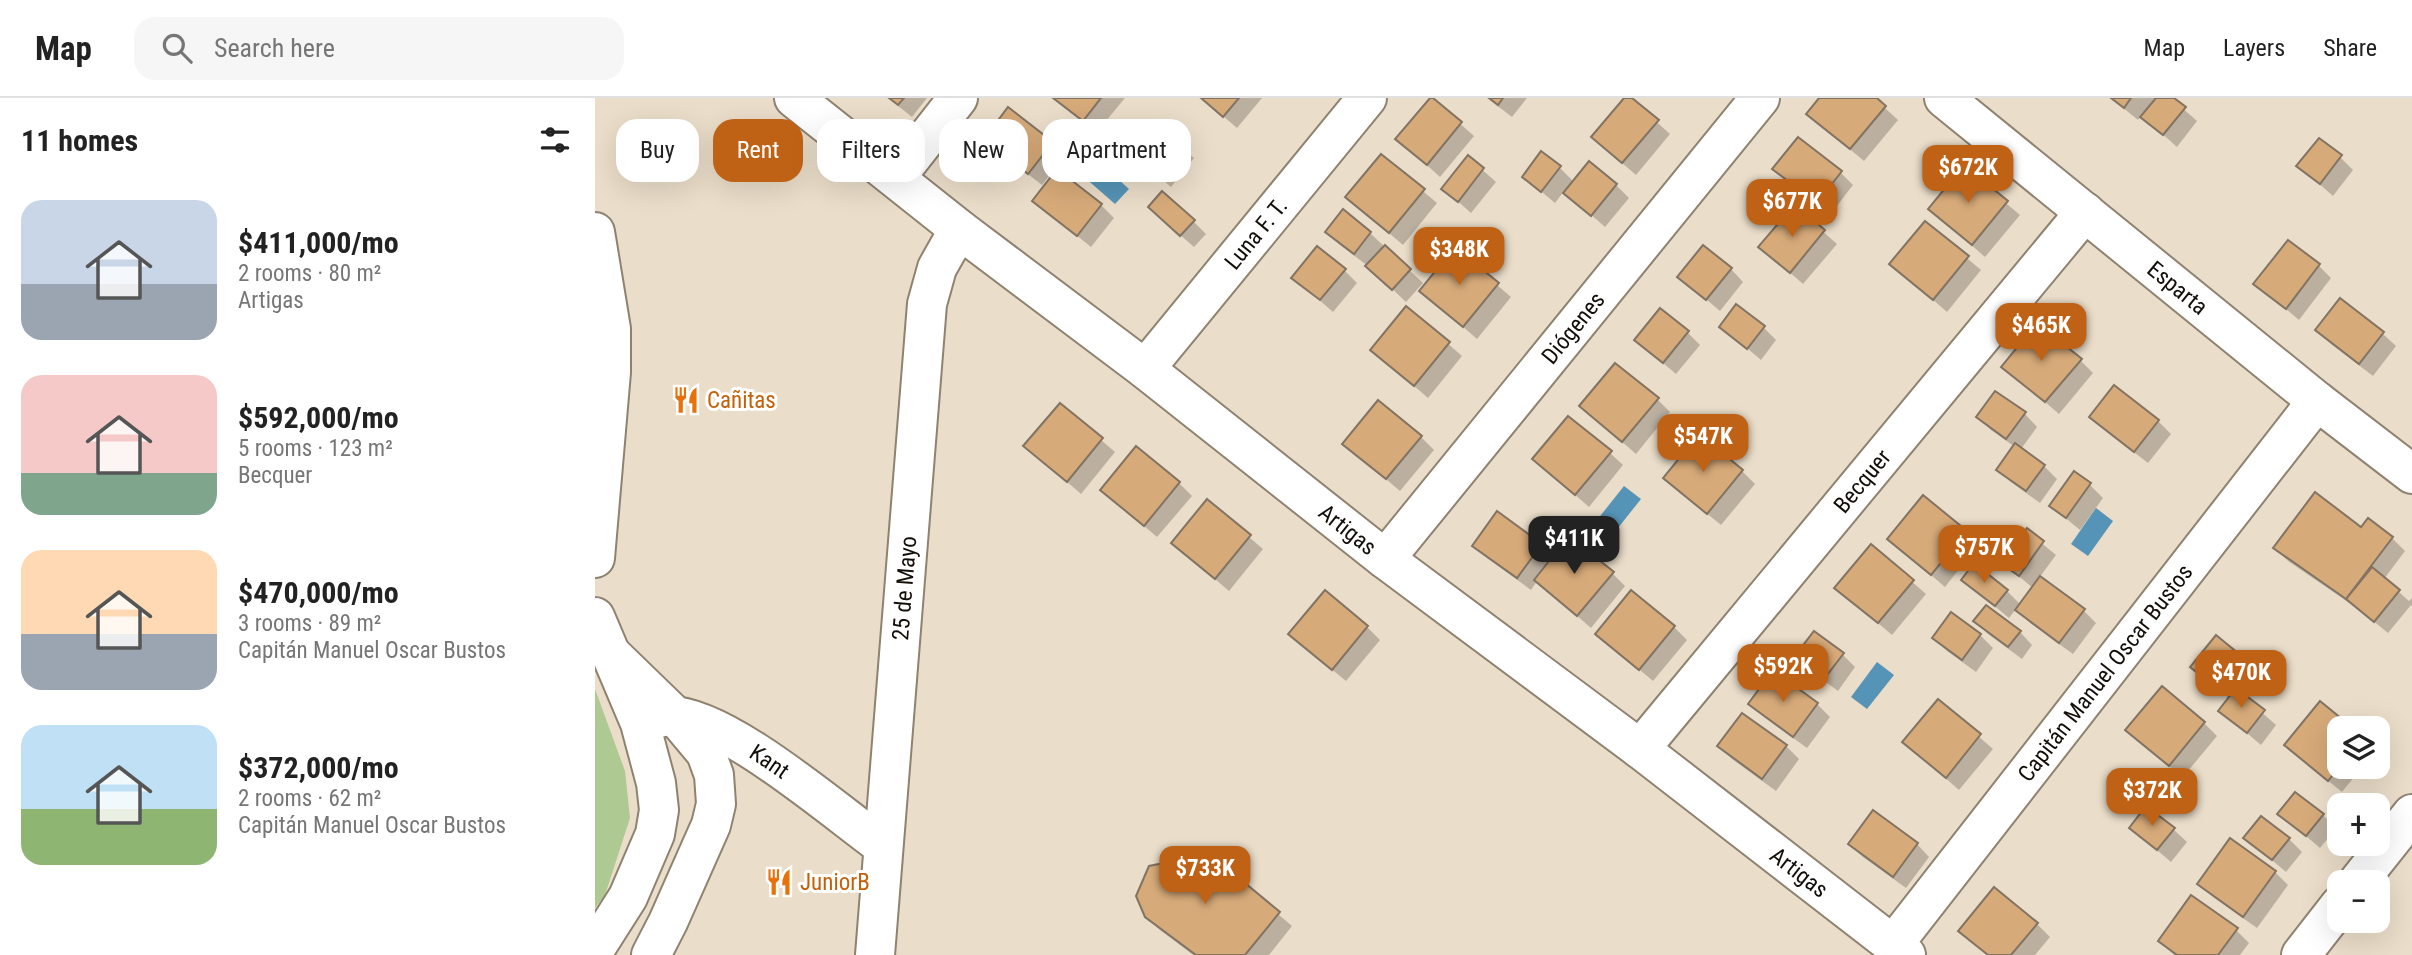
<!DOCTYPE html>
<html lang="en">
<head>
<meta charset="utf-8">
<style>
	body { margin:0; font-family:"Roboto Condensed",sans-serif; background:#f6f6f6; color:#222; height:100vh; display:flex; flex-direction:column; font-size:26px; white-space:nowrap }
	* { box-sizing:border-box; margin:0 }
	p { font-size:23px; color:#767676 }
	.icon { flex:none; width:38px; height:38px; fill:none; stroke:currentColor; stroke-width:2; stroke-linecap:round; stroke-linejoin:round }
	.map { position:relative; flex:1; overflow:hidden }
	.panel { display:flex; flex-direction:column; background:#fff; width:595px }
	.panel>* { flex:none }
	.top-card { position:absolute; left:21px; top:21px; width:665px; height:63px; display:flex; gap:14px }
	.tools { position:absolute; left:1732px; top:618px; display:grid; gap:14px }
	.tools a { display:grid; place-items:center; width:63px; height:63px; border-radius:14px; background:#fff; box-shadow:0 7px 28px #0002; font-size:35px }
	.price { position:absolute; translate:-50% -60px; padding:0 16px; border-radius:14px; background:#bf6216; color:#fff; font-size:23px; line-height:46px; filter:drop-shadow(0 2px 4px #0008) }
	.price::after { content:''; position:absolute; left:50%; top:42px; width:21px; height:16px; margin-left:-10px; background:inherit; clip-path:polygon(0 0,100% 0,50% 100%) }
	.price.current { background:#222; color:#fff }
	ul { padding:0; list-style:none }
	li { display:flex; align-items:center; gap:21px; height:175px; padding:0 21px }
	li span { display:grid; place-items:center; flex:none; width:196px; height:140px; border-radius:21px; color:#555 }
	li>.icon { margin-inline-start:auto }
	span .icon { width:84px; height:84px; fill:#fffc; stroke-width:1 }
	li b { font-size:30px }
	h2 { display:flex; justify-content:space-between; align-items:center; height:84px; padding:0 21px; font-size:30px }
	.chip { padding:0 24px; border-radius:21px; background:#fff; box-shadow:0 7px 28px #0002; font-size:24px; line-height:63px }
	.chip.current { background:#bf6216; color:#fff }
	header { display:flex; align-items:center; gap:42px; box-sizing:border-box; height:98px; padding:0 35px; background:#fff; border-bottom:2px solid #e0e0e0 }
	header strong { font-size:33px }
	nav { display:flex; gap:38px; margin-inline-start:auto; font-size:24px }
	.search { width:490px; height:63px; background:#f6f6f6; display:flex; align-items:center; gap:18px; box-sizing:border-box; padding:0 24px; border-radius:21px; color:#767676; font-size:26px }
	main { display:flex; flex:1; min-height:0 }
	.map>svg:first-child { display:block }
	.green { fill:#aec991 }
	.water { fill:#5694b7 }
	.shadow { fill:#0003 }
	.building { fill:#d7aa79; stroke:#827363; stroke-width:2 }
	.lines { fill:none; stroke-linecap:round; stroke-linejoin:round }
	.street-casing { stroke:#8e8270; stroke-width:42 }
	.secondary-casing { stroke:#8e8270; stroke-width:42 }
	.street { stroke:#fff; stroke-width:38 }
	.secondary { stroke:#fff; stroke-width:38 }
	.labels { text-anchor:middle; stroke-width:6; stroke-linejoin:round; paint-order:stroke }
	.street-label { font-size:23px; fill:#130e08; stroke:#fff }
	.food-label { font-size:23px; fill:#c56008; stroke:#fff; text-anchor:start }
</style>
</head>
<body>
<header>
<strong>Map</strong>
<div class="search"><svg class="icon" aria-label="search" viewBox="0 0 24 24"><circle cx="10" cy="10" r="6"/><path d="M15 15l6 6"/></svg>Search here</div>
<nav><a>Map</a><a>Layers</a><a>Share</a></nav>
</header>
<main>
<section class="panel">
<h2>11 homes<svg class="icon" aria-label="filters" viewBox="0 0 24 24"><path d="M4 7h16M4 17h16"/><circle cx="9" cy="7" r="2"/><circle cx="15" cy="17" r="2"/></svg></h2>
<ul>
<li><span style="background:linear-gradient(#c9d6e8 60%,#9aa5b1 0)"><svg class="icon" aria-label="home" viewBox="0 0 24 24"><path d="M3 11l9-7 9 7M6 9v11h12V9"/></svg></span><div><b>$411,000/mo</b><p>2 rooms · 80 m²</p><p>Artigas</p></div></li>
<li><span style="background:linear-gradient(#f6c9c9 70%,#7fa58c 0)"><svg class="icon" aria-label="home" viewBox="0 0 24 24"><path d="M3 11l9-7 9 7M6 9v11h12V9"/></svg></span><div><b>$592,000/mo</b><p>5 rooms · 123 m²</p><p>Becquer</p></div></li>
<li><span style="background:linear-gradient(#ffd9b3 60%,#9aa5b1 0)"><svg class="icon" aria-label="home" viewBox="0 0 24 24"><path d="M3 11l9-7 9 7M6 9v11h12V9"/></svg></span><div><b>$470,000/mo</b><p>3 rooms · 89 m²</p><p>Capitán Manuel Oscar Bustos</p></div></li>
<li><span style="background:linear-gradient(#bfe0f5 60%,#8fb573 0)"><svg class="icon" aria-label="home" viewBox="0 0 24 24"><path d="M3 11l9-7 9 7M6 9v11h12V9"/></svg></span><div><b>$372,000/mo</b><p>2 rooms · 62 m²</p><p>Capitán Manuel Oscar Bustos</p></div></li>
</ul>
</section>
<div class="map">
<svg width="1817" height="857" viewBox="0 0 1817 857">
	<rect width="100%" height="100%" fill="#eaddc9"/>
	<!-- green -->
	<polygon class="green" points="0,591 30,673 35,720 10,797 0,810"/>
	<!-- water -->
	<g class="water">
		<polygon points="502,62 534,91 520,106 488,78"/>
		<polygon points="1029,388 1046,401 1019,435 1002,422"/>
		<polygon points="1501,410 1518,423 1493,458 1476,446"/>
		<polygon points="1282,564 1299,577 1272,611 1256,599"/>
	</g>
	<!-- shadow -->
	<g class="shadow">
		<polygon points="293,0 332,0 317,19"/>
		<polygon points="458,0 530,0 501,35"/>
		<polygon points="607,0 667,0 642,30"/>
		<polygon points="892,0 932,0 917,19"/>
		<polygon points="1031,0 1035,0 1075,36 1041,77 1012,52"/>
		<polygon points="1226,0 1279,0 1303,22 1269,63 1213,16"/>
		<polygon points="1516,0 1576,0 1602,23 1582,49 1546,17 1543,22"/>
		<polygon points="837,1 879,38 845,79 803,41"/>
		<polygon points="560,25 599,60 576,89 536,55"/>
		<polygon points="391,41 457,46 469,59 447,87 404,54"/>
		<polygon points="786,58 842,105 808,147 752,99"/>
		<polygon points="873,59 901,84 876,115 849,91"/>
		<polygon points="1745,59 1758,72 1738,98 1704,68"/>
		<polygon points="964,69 979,84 1021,87 1034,100 1010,129 969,93 960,105 929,79"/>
		<polygon points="1369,70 1425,117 1390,159 1335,111"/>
		<polygon points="1180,71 1245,74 1258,87 1235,117 1193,83"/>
		<polygon points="439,103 506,107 519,120 496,149"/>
		<polygon points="1200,109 1242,146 1208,186 1166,149"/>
		<polygon points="568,122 598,123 611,136 599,149"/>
		<polygon points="1330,125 1386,172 1352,214 1297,166"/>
		<polygon points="732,134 775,135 828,185 811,204 773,168 745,147"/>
		<polygon points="860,151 916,199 882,241 827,193"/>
		<polygon points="1723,167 1736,180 1704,222 1661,186"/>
		<polygon points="1136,171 1148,184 1125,213 1085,179"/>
		<polygon points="749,172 762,185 738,214 699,180"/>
		<polygon points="812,210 867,258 833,300 778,252"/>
		<polygon points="1126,228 1168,229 1181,242 1166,262"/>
		<polygon points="1722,232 1788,236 1801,248 1778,278 1735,245"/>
		<polygon points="1092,234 1105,247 1081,276 1041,242"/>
		<polygon points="1485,262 1498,275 1464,316 1408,268"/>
		<polygon points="1062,301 1075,314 1041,356 986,308"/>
		<polygon points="465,307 520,354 486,396 431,348"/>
		<polygon points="1430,316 1442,329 1426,351 1449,368 1462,381 1445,405 1416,384 1403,371 1420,349 1396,332 1383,319"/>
		<polygon points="1497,319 1563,323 1576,336 1553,365 1510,332"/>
		<polygon points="826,339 839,352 805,393 750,346"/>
		<polygon points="1015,355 1028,367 994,409 939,361"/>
		<polygon points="1147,373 1160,386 1126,427 1083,392"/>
		<polygon points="584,385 597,398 562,439 507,392"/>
		<polygon points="1495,387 1508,400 1485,432 1456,408"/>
		<polygon points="613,404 668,451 634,493 578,445"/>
		<polygon points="1767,431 1797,440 1810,453 1789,481 1814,503 1817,500 1817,508 1816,507 1793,535 1766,513 1693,463 1680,450"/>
		<polygon points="1432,433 1461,457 1444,480 1488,512 1501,525 1478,556 1435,525 1421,511 1414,520 1368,482 1412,493 1426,507 1438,490 1409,466"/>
		<polygon points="1371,435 1383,447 1350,489 1294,441"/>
		<polygon points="879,447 946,447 959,460 1017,475 1030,488 996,530 942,483 936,492 892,460"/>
		<polygon points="1276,448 1331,496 1297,537 1242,490"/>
		<polygon points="1356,516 1385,537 1398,550 1381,574 1352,553 1339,540"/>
		<polygon points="1380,523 1425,534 1437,547 1427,561 1393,536"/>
		<polygon points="772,529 785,542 751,583 708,548"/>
		<polygon points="1079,529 1092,542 1058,583 1002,536"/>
		<polygon points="1621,540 1661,574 1645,595 1681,627 1666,647 1626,613 1635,601 1598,569"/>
		<polygon points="1247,556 1260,569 1243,593 1214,572 1201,559"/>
		<polygon points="1343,603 1398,651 1364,692 1309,644"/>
		<polygon points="1156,606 1222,606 1235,619 1212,650 1169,619"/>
		<polygon points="1726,606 1756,630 1745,630 1745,668 1768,668 1747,694 1704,659"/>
		<polygon points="1609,625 1622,638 1588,679 1545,645"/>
		<polygon points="1124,648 1191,648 1204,661 1181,693 1137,661"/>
		<polygon points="1685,716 1728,717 1741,730 1725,750"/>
		<polygon points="1536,730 1579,732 1592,744 1576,764"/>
		<polygon points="1651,740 1694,741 1707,754 1691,774"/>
		<polygon points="1255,746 1322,746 1334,759 1311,790 1268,759"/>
		<polygon points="615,758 697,828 674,857 598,857 565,832 551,818"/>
		<polygon points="1680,774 1693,787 1662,830 1618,799 1605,786"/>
		<polygon points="1442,826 1455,839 1440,857 1392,857 1365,832"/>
		<polygon points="1641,832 1654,845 1645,857 1579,857 1565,843"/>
	</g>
	<!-- building -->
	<g class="building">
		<polygon points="294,0 309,0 303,7"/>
		<polygon points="458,0 506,0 488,23"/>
		<polygon points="606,0 644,0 628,19"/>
		<polygon points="835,0 838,0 867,24 832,67 800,41"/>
		<polygon points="894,0 908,0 903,7"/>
		<polygon points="1029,0 1037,0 1064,22 1027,65 996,39"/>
		<polygon points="1224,0 1282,0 1291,8 1255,51 1211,16"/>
		<polygon points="1516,0 1536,0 1529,10"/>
		<polygon points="1561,0 1579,0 1591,9 1568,37 1545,19"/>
		<polygon points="413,9 458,44 433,76 389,41"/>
		<polygon points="559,23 588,45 562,77 533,55"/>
		<polygon points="1203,39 1247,73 1222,105 1177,71"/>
		<polygon points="1724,40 1747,57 1725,86 1701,68"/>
		<polygon points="946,53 966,68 946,94 927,79"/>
		<polygon points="786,56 830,91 794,135 750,99"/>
		<polygon points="873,57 889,70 863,104 846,91"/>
		<polygon points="994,63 1022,86 996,118 968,95"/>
		<polygon points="1369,67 1413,103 1377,147 1333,111"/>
		<polygon points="462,71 507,106 482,138 437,103"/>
		<polygon points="567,93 600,122 585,138 553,109"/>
		<polygon points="1200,106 1230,132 1195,175 1163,149"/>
		<polygon points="748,111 776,134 759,156 730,134"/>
		<polygon points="1330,123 1374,158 1338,202 1294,166"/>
		<polygon points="1693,142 1725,166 1691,211 1658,186"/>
		<polygon points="790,147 816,171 797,192 770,168"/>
		<polygon points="1108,147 1137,170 1111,202 1082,179"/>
		<polygon points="722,148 751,171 725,202 696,180"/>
		<polygon points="860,149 904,185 868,229 824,193"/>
		<polygon points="1745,200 1789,234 1764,266 1720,232"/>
		<polygon points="1141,206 1170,228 1152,251 1124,229"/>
		<polygon points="811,208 855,244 819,288 775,252"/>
		<polygon points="1065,210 1094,233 1068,265 1039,242"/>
		<polygon points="1442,225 1487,261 1450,304 1406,269"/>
		<polygon points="1020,265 1064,300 1027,344 984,308"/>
		<polygon points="1519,287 1564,322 1539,354 1494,319"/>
		<polygon points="1400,293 1431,314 1411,341 1381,319"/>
		<polygon points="783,302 827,338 791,381 747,346"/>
		<polygon points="465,305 508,340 472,384 428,348"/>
		<polygon points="973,318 1017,353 980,397 937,361"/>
		<polygon points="1104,336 1148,372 1112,416 1068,380"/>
		<polygon points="1420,345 1450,367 1431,393 1401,372"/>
		<polygon points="541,348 585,384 549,428 505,392"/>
		<polygon points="1479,373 1496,385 1471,420 1454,408"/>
		<polygon points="1720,394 1766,429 1773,420 1798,439 1751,501 1678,450"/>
		<polygon points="1328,397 1372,433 1336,477 1292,441"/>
		<polygon points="612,401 656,437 620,481 576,445"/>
		<polygon points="902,413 947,446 922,480 877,448"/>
		<polygon points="1432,430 1449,443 1424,478 1407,466"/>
		<polygon points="974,438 1019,474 982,518 939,482"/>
		<polygon points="1276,446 1319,482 1283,525 1239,490"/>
		<polygon points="1379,465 1413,492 1400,508 1366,482"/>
		<polygon points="1777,469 1805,492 1779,524 1751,501"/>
		<polygon points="1445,478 1490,511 1464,545 1420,512"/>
		<polygon points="730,492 773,528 737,572 693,536"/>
		<polygon points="1036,492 1080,528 1044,572 1000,536"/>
		<polygon points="1391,507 1426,533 1413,549 1378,523"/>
		<polygon points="1356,514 1386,536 1367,562 1337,540"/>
		<polygon points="1219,533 1249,555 1229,581 1199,559"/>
		<polygon points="1621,537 1649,560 1624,592 1595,569"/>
		<polygon points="1178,572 1223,605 1198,639 1153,606"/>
		<polygon points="1567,588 1610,624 1574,668 1530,632"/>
		<polygon points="1641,590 1670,612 1652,635 1623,613"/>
		<polygon points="1343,601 1386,636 1351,680 1307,644"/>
		<polygon points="1725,603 1758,630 1745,630 1745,668 1733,683 1689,647"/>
		<polygon points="1147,615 1192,647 1167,681 1122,648"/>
		<polygon points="1700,694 1729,716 1711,738 1682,716"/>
		<polygon points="1551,708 1580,730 1562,752 1534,730"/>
		<polygon points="1278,712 1323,745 1298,779 1253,746"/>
		<polygon points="1666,718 1695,740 1677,762 1648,740"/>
		<polygon points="1635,740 1681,773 1648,819 1602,786"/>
		<polygon points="615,756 685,814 650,857 601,857 550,819 541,798 554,768"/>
		<polygon points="1399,789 1443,825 1416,857 1393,857 1363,833"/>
		<polygon points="1596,797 1643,830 1623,857 1582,857 1563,843"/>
	</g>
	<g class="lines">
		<defs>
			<g id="street">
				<path id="s1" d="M199,0l165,131 186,140 240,190 255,190 266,206"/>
				<path id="s2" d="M1349,0l373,303 95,73"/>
				<polyline points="301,79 363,0"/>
				<path id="s3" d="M550,271l222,-271"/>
				<path id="s4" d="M790,461l375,-461"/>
				<path id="s5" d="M60,621c5,-1 11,-3 16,-3 54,0 166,97 212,130"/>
				<path id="s6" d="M1045,651l445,-537"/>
				<polyline points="1763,784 1817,716"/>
				<path id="s7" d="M1298,847l424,-544"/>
				<path id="s8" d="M280,857l52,-651 10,-36 22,-39"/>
				<polyline points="1706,857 1745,807"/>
			</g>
			<g id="secondary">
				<polyline points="0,134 16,231 16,274 0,460"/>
				<polyline points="0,519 45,625 61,685 64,712 60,736 33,799 0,851"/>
				<polyline points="13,553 81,619 111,655 119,677 121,706 116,727 73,824 56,857"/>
			</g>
		</defs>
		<!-- street casing -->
		<use href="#street" class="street-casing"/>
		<!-- secondary casing -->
		<use href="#secondary" class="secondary-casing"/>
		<!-- street -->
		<use href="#street" class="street"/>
		<!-- secondary -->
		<use href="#secondary" class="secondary"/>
	</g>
	<!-- icons -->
	<defs>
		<symbol id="restaurant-bare" viewBox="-9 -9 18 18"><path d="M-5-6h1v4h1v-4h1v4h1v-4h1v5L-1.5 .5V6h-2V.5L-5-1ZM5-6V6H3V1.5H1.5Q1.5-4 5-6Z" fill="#e8710a" stroke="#fff" stroke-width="2.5" paint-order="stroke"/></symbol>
	</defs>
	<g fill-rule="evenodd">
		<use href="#restaurant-bare" x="72" y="283" width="38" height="38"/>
		<use href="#restaurant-bare" x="165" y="765" width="38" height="38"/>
	</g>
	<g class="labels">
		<!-- street labels -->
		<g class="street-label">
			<text dy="8" stroke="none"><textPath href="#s3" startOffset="175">Luna F. T.</textPath></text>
			<text dy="8" stroke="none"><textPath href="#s2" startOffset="301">Esparta</textPath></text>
			<text dy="8" stroke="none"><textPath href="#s4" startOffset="298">Diógenes</textPath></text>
			<text dy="8" stroke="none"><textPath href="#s6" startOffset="348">Becquer</textPath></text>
			<text dy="8" stroke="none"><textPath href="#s1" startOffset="702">Artigas</textPath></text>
			<text dy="8" stroke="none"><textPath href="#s8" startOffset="368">25 de Mayo</textPath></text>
			<text dy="8" stroke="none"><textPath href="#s7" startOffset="345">Capitán Manuel Oscar Bustos</textPath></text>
			<text dy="8" stroke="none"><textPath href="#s5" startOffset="126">Kant</textPath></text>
			<text dy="8" stroke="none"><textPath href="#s1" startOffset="1269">Artigas</textPath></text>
		</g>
		<!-- food labels -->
		<g class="food-label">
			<text x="112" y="310">Cañitas</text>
			<text x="205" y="792">JuniorB</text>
		</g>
	</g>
</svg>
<div class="tools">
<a><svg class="icon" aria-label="layers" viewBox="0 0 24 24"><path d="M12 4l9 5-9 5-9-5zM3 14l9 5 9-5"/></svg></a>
<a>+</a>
<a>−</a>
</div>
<b class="price" style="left:1373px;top:107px">$672K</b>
<b class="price" style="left:1197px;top:141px">$677K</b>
<b class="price" style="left:864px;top:189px">$348K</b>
<b class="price" style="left:1446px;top:265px">$465K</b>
<b class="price" style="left:1108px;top:376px">$547K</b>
<b class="price current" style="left:979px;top:478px">$411K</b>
<b class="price" style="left:1389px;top:487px">$757K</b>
<b class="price" style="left:1188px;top:606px">$592K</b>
<b class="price" style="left:1646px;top:612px">$470K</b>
<b class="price" style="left:1557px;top:730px">$372K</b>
<b class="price" style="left:610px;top:808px">$733K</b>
<div class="top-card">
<a class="chip">Buy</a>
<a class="chip current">Rent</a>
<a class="chip">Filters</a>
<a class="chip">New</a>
<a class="chip">Apartment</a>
</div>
</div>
</main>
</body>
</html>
